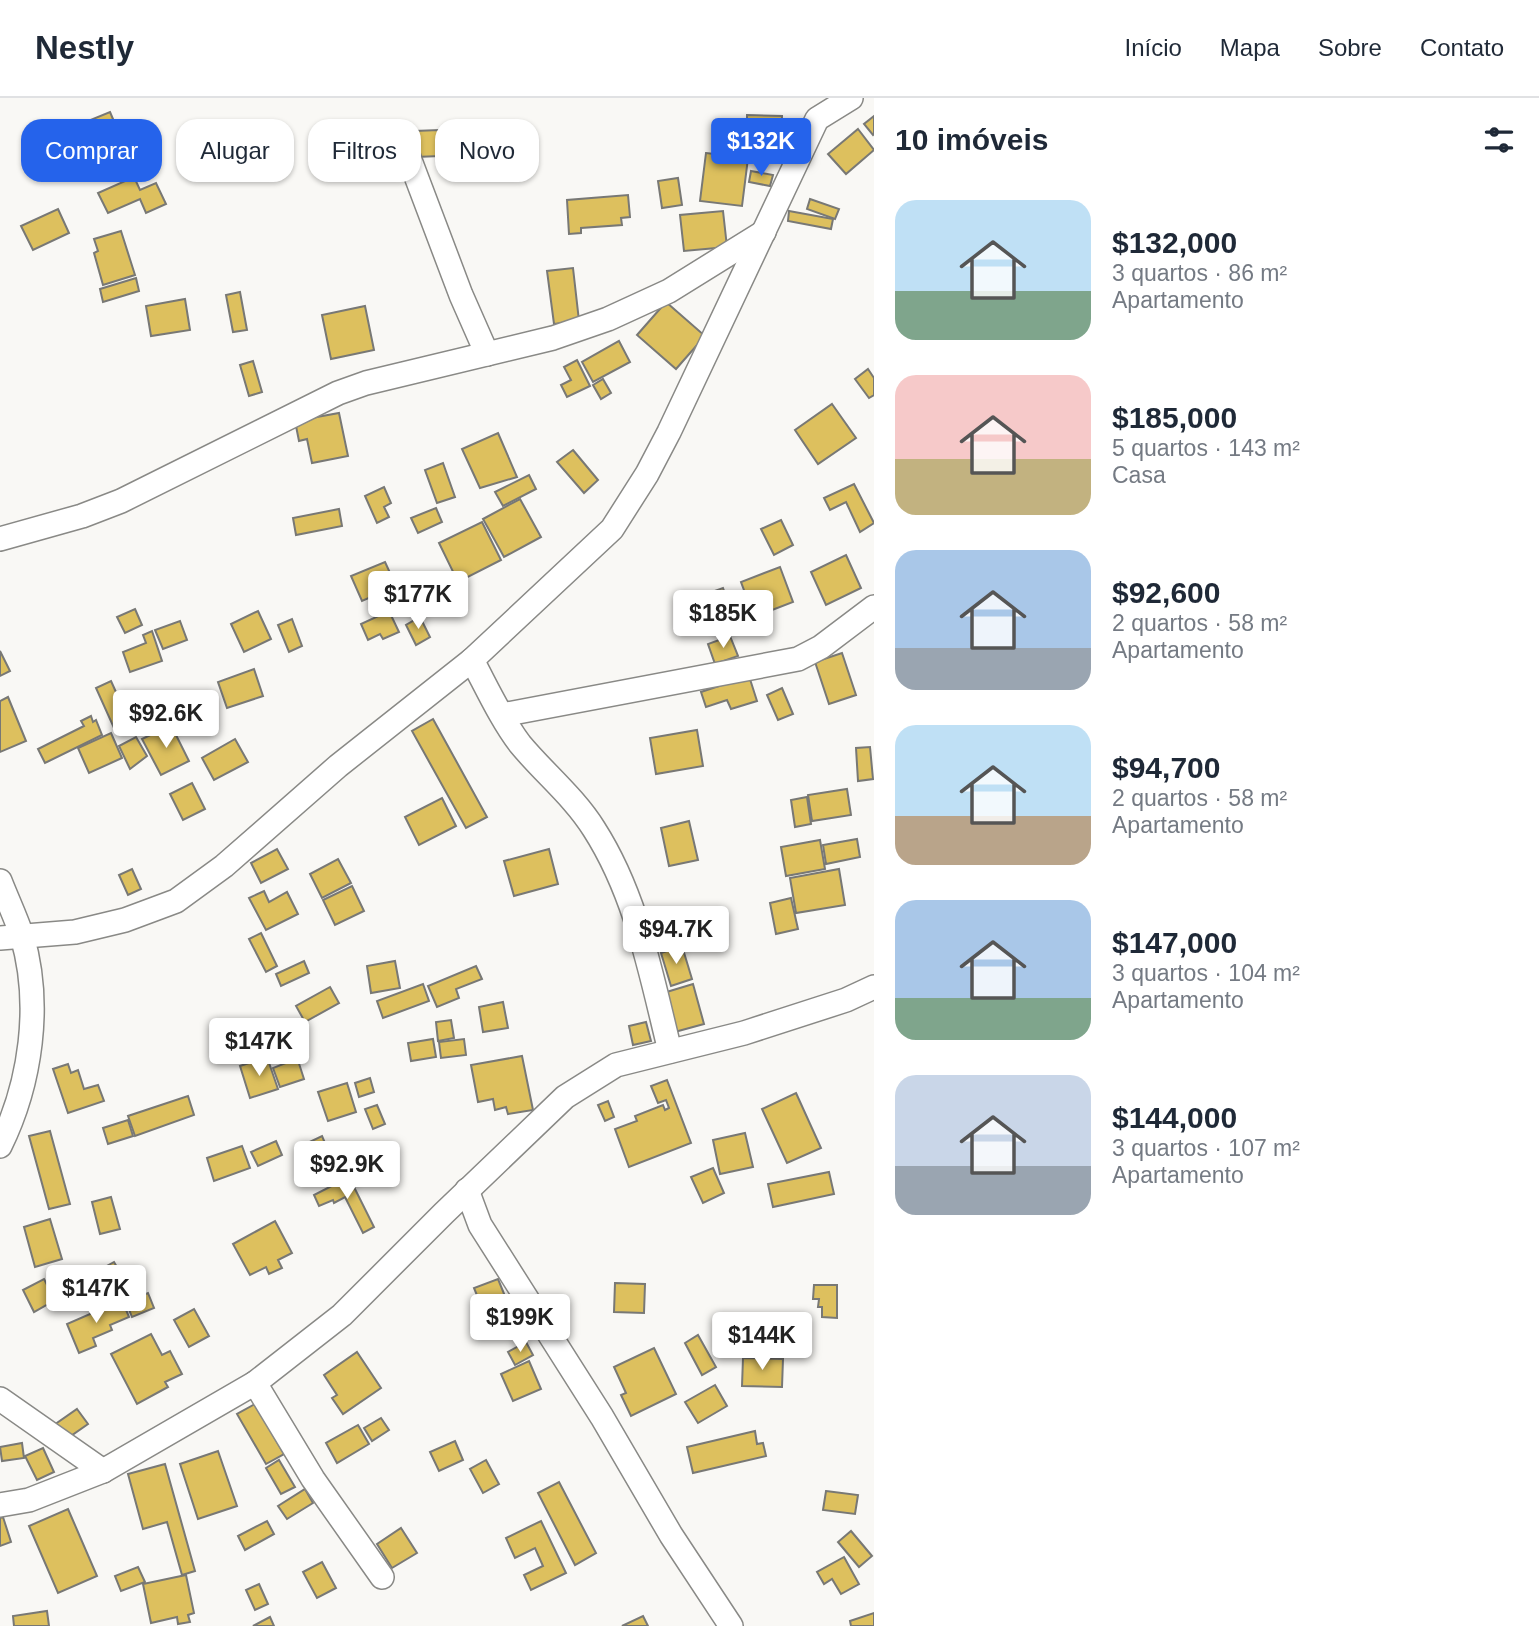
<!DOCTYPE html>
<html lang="pt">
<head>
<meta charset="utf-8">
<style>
	body { margin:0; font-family:Arial,sans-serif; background:#f6f6f7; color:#1f2937; height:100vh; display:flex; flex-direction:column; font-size:26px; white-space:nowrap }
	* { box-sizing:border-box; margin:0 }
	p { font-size:23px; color:#747a83 }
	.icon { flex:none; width:38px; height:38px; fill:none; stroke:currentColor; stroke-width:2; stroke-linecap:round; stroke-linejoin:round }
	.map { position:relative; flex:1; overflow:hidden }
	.side { display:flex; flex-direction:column; background:#fff; width:665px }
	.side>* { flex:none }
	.guide { position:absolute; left:21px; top:21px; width:665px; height:63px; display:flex; gap:14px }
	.price { position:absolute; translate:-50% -60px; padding:0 16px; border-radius:7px; background:#fff; color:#222; font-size:23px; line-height:46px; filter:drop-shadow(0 2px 4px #0008) }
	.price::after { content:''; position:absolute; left:50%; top:42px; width:21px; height:16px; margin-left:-10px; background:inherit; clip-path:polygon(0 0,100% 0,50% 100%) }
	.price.selected { background:#2563eb; color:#fff }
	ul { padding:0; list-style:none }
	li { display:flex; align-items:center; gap:21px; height:175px; padding:0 21px }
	li span { display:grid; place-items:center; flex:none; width:196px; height:140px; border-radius:21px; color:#555 }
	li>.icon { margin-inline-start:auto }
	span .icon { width:84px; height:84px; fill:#fffc; stroke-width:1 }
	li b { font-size:30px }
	h2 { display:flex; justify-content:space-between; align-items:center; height:84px; padding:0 21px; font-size:30px }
	.chip { padding:0 24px; border-radius:21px; background:#fff; box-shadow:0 2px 5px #0004; font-size:24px; line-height:63px }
	.chip.selected { background:#2563eb; color:#fff }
	header { display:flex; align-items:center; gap:42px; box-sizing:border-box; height:98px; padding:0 35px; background:#fff; border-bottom:2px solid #e0e1e3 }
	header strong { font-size:33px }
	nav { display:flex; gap:38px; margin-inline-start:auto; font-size:24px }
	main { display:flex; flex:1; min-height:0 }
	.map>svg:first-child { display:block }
	.building { fill:#ddc05e; stroke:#787875; stroke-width:2 }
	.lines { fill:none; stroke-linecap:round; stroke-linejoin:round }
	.street-casing { stroke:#898986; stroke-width:26 }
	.street { stroke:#fff; stroke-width:23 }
</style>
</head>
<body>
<header>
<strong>Nestly</strong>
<nav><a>Início</a><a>Mapa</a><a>Sobre</a><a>Contato</a></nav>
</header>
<main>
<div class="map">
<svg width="874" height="1528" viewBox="0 0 874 1528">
	<rect width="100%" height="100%" fill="#f9f8f5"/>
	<!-- building -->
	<g class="building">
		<polygon points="110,14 124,47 102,56 88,23"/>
		<polygon points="747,17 782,18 781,53 747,53"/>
		<polygon points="874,18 874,36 873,37 864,26"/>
		<polygon points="250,23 258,58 239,63 231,28"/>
		<polygon points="858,31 874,52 846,76 828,56"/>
		<polygon points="439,32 440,58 416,59 415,33"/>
		<polygon points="378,36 379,45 388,43 391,65 368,68 364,38"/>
		<polygon points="706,55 748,60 742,108 700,103"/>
		<polygon points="751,73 773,77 770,88 749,84"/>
		<polygon points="134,79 140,92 156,85 166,106 146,115 140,101 108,115 98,95"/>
		<polygon points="678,80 682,107 662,110 658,83"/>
		<polygon points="628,97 630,119 621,120 622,127 581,130 581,135 569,136 567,102"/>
		<polygon points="810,101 839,111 835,121 807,111"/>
		<polygon points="58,111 69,135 33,152 21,128"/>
		<polygon points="723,113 727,149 684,153 680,117"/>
		<polygon points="789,113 833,121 831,131 788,123"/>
		<polygon points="121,133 135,177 103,187 94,155 98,153 94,141"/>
		<polygon points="573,170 579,223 554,226 547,173"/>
		<polygon points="136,180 139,193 103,204 100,191"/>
		<polygon points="240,194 247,232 233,234 226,197"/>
		<polygon points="185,201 190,232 151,238 146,208"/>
		<polygon points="666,204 705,238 676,271 637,237"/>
		<polygon points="365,208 374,252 331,261 322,217"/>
		<polygon points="619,243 630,264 593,284 582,264"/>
		<polygon points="577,262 590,288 567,299 561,287 571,282 564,269"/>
		<polygon points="253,263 262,294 249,298 240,267"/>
		<polygon points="868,271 874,280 874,297 869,300 855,281"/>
		<polygon points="603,281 611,295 601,301 593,287"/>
		<polygon points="832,306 856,340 818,366 795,332"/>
		<polygon points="339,315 348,358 312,365 307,341 299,343 295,323"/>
		<polygon points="498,335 517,379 480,390 462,351"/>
		<polygon points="573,352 598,382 584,395 557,364"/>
		<polygon points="443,365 455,399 437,405 425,372"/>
		<polygon points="529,377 536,391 503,408 495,394"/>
		<polygon points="854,386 874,425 860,434 846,404 830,412 824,400"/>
		<polygon points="384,389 391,405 384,409 389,419 377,425 365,398"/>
		<polygon points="520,401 541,439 504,459 483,421"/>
		<polygon points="436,410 442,424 418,435 411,420"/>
		<polygon points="339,411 342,428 296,437 293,420"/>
		<polygon points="781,422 793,447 774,457 761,431"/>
		<polygon points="482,424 501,462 458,484 439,445"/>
		<polygon points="846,457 861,490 826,507 811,474"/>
		<polygon points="385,464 396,488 362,503 351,478"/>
		<polygon points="780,469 793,504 754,519 741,484"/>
		<polygon points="723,490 736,525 705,536 692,501"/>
		<polygon points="135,511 142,527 125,535 117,519"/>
		<polygon points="258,513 271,541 244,554 231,526"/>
		<polygon points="389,513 399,534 383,541 380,536 368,542 361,526"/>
		<polygon points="420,519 430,539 416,547 406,527"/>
		<polygon points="292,521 302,548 289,554 278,527"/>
		<polygon points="180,523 187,542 163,551 155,532"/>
		<polygon points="152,533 162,563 130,574 123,554 146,545 143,537"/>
		<polygon points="730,538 738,558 715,566 708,546"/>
		<polygon points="0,553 10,573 0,578"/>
		<polygon points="842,555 856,597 829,606 815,564"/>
		<polygon points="254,571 263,598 227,610 218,584"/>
		<polygon points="749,578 757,603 731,611 727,602 706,609 701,594"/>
		<polygon points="111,583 129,623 114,630 96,590"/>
		<polygon points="782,590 793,616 778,622 767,597"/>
		<polygon points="8,599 26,643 0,654 0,603"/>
		<polygon points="91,618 93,624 96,622 102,637 45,665 38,651 84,628 81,623"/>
		<polygon points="433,621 487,719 466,730 412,633"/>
		<polygon points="171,627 189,663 161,677 142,641"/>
		<polygon points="697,632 703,668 656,676 650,640"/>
		<polygon points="111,635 122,660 89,675 78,650"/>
		<polygon points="136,639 147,658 130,671 119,648"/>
		<polygon points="235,641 248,664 214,682 202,660"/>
		<polygon points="870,649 873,681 858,683 856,650"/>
		<polygon points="192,685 205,711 183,722 170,696"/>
		<polygon points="847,691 851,717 812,723 808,697"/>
		<polygon points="807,699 811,726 795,729 791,702"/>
		<polygon points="442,700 456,728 419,747 405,719"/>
		<polygon points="689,723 698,762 669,768 661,730"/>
		<polygon points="857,741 860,759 826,766 823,747"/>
		<polygon points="820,742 825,771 786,778 781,749"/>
		<polygon points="277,751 288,771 261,785 251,765"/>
		<polygon points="549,751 558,786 514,798 504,763"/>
		<polygon points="338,761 351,785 322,800 310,776"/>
		<polygon points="132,771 141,791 128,797 119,777"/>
		<polygon points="839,771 845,807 796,815 790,780"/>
		<polygon points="352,788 364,813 335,827 323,802"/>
		<polygon points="264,793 269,804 287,794 298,816 266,832 249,800"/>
		<polygon points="791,800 798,831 776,836 770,805"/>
		<polygon points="679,821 685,844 668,848 662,825"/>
		<polygon points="261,835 277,868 266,874 249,841"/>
		<polygon points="682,848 692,881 671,888 661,855"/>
		<polygon points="304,863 309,875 281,888 276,876"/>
		<polygon points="395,863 400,890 371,895 367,868"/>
		<polygon points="476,868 482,881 456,891 459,900 437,909 428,888"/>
		<polygon points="423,886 429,903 383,920 377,903"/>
		<polygon points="693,886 704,926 671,935 660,896"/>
		<polygon points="330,889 339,905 305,924 296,908"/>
		<polygon points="503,904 508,930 483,934 479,909"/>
		<polygon points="451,922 454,940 438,943 436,924"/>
		<polygon points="646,924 651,943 633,947 629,928"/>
		<polygon points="243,931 250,951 229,958 222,939"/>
		<polygon points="433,941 436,959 411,963 408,945"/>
		<polygon points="464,941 466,957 441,960 439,944"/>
		<polygon points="293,947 304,981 280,989 273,970 286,965 281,951"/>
		<polygon points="522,958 533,1012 508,1016 506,1009 495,1012 493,1001 478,1004 471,967"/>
		<polygon points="267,959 278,991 250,1000 240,968"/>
		<polygon points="68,966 71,975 78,972 84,991 98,987 104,1003 68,1015 53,971"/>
		<polygon points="370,980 374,994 359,999 355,985"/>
		<polygon points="667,982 691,1045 629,1069 615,1031 637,1023 635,1018 663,1007 665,1012 669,1010 666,1002 658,1005 651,988"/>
		<polygon points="347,985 356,1014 328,1023 318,994"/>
		<polygon points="796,995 821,1050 787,1065 762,1011"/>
		<polygon points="188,998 194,1017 135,1038 128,1018"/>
		<polygon points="608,1003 614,1019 605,1023 598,1007"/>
		<polygon points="377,1007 385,1026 373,1031 365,1011"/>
		<polygon points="128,1022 133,1038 108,1046 103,1030"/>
		<polygon points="50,1033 70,1106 49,1111 29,1038"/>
		<polygon points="745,1035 753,1069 720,1076 713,1042"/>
		<polygon points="322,1038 330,1057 308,1067 299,1049"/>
		<polygon points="276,1043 282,1057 258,1068 251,1054"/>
		<polygon points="242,1048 250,1070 214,1083 207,1060"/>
		<polygon points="713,1070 724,1095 703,1105 691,1079"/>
		<polygon points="829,1074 834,1096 773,1109 768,1086"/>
		<polygon points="349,1079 374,1129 363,1135 345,1099 334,1105 333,1102 319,1108 314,1097"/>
		<polygon points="111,1099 120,1131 100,1136 92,1104"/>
		<polygon points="50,1121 62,1161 35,1169 24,1129"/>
		<polygon points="275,1123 292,1155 278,1162 282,1170 269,1176 266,1169 250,1177 233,1146"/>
		<polygon points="114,1164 131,1193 113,1203 96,1174"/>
		<polygon points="44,1181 55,1202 34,1214 23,1192"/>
		<polygon points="498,1181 509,1208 485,1217 474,1190"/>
		<polygon points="615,1185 645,1186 644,1215 614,1214"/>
		<polygon points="814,1187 837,1187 837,1220 822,1219 822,1209 818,1209 819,1201 813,1201"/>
		<polygon points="148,1195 154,1210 132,1219 126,1204"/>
		<polygon points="122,1202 129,1219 110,1227 112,1232 93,1240 96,1248 79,1255 67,1226"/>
		<polygon points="194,1211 209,1238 189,1249 174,1222"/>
		<polygon points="151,1236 162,1257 170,1253 182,1276 165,1284 168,1289 137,1306 111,1256"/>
		<polygon points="698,1237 716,1269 702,1277 685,1245"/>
		<polygon points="526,1244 533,1257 515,1267 508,1254"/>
		<polygon points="654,1250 676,1296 631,1318 621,1297 626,1295 614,1269"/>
		<polygon points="357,1254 381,1290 343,1316 332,1300 337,1297 324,1277"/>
		<polygon points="743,1260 783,1261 782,1289 742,1288"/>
		<polygon points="529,1263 541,1291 513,1303 501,1276"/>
		<polygon points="715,1287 727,1308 698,1325 685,1304"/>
		<polygon points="255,1306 284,1356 266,1366 237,1316"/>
		<polygon points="77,1311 88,1326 65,1342 54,1327"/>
		<polygon points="381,1320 389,1332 372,1343 364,1330"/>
		<polygon points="358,1327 369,1346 337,1365 326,1345"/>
		<polygon points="755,1333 757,1346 763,1345 766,1358 693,1375 687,1349"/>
		<polygon points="455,1343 463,1362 439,1373 430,1354"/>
		<polygon points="22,1345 24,1360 2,1363 0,1349"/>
		<polygon points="43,1350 54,1374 37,1382 25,1358"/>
		<polygon points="218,1353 237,1408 198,1421 180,1366"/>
		<polygon points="279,1362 295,1389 281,1396 266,1370"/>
		<polygon points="486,1362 499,1386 483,1395 470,1371"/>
		<polygon points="165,1366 195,1473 182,1477 167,1424 143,1431 128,1376"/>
		<polygon points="559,1384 596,1455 575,1467 538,1395"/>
		<polygon points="305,1391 313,1405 287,1421 278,1408"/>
		<polygon points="826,1393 858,1397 855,1416 823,1412"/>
		<polygon points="68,1411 97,1478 58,1495 29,1428"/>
		<polygon points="3,1419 11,1444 0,1448 0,1420"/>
		<polygon points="267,1423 274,1436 245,1452 238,1438"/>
		<polygon points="541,1423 566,1475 531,1492 524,1477 543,1468 535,1450 515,1460 506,1440"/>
		<polygon points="401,1430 417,1455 392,1470 377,1446"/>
		<polygon points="851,1433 872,1458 859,1469 838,1444"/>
		<polygon points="844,1459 859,1486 841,1496 832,1481 824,1486 817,1474"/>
		<polygon points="322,1464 336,1490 317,1500 303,1474"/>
		<polygon points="138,1469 145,1484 121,1493 115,1478"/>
		<polygon points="186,1477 194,1515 188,1517 190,1524 178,1526 177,1519 151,1525 143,1486"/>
		<polygon points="259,1486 268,1506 255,1512 246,1492"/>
		<polygon points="47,1513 49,1528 14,1528 13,1518"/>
		<polygon points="874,1515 874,1528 851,1528 850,1523"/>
		<polygon points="643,1518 648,1528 622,1528"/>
		<polygon points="270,1519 274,1528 253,1528"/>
	</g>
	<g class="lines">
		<defs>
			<g id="street">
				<polyline points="405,49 461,197 487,256"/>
				<polyline points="0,441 82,418 121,403 338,295 366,285 553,240 608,221 669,193 764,134"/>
				<path d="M472,562c15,28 29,59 48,84 24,29 54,53 74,85 43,67 57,146 76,222"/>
				<polyline points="502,617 798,561 821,549 874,509"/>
				<path d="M0,783c7,18 16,37 22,55 20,68 9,147 -22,210"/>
				<polyline points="0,840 75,834 125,822 176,803 224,768 338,668 472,562 612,431 647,376 669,334 817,21 851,0"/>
				<polyline points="467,1092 480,1127 602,1319 671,1437 731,1528"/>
				<polyline points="255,1285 313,1381 382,1479"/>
				<polyline points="0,1301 103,1373"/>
				<polyline points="0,1407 29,1402 103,1373 255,1285 342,1217 444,1115 565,999 616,967 744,935 846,902 874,889"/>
			</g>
		</defs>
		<!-- street casing -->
		<use href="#street" class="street-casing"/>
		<!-- street -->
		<use href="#street" class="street"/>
	</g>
</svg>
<b class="price selected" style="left:761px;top:80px">$132K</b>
<b class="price" style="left:418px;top:533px">$177K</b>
<b class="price" style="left:723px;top:552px">$185K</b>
<b class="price" style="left:166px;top:652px">$92.6K</b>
<b class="price" style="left:676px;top:868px">$94.7K</b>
<b class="price" style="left:259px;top:980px">$147K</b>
<b class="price" style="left:347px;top:1103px">$92.9K</b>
<b class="price" style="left:96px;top:1227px">$147K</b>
<b class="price" style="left:520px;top:1256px">$199K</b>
<b class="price" style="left:762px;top:1274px">$144K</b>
<div class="guide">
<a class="chip selected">Comprar</a>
<a class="chip">Alugar</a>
<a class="chip">Filtros</a>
<a class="chip">Novo</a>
</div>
</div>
<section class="side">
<h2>10 imóveis<svg class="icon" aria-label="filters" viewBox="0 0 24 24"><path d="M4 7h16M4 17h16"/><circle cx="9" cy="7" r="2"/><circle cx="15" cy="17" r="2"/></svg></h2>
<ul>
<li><span style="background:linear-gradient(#bfe0f5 65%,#7fa58c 0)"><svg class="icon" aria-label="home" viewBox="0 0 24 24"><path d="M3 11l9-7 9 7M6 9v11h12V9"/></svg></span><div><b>$132,000</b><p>3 quartos · 86 m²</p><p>Apartamento</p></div></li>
<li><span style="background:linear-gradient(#f6c9c9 60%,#c2b280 0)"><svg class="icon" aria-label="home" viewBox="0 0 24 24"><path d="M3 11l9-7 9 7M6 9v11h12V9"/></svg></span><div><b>$185,000</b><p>5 quartos · 143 m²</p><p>Casa</p></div></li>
<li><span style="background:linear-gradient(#a9c7e8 70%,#9aa5b1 0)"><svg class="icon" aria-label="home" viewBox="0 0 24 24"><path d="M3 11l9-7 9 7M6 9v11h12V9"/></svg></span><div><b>$92,600</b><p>2 quartos · 58 m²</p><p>Apartamento</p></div></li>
<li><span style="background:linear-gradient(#bfe0f5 65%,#b9a48a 0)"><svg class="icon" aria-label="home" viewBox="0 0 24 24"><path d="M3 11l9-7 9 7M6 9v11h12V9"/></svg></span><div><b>$94,700</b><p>2 quartos · 58 m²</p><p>Apartamento</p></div></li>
<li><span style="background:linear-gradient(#a9c7e8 70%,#7fa58c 0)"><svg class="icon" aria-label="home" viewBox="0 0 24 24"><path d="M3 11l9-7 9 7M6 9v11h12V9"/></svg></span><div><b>$147,000</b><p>3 quartos · 104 m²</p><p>Apartamento</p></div></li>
<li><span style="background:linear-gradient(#c9d6e8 65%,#9aa5b1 0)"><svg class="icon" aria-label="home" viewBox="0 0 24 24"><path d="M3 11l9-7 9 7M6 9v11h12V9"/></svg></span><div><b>$144,000</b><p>3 quartos · 107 m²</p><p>Apartamento</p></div></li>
</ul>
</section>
</main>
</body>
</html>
